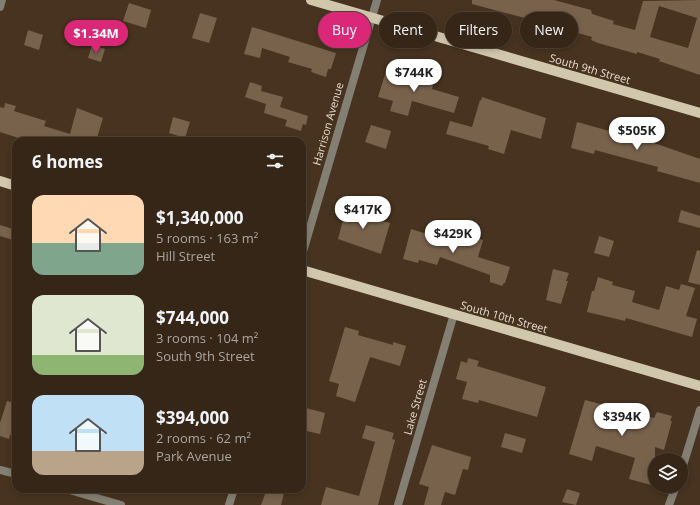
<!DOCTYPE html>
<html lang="en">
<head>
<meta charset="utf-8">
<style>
	body { margin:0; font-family:"Open Sans",sans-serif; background:#403224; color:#f1f3f6; height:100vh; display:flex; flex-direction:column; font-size:15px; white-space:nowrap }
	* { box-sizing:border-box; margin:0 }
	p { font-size:13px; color:#aaa5a1 }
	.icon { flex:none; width:22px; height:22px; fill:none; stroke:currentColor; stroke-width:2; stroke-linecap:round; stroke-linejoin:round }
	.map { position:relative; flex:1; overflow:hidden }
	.side { position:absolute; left:12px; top:137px; width:294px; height:356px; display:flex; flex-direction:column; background:#352617; border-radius:12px; box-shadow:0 2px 6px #0003,0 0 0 1px #4f4336 }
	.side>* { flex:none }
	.banner { position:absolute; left:318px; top:12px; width:322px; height:36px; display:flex; gap:8px }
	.controls { position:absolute; left:648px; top:453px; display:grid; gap:8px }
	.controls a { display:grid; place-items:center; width:40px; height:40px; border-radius:50%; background:#352617; box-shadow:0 2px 6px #0003,0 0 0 1px #4f4336; font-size:20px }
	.price { position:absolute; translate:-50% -34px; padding:0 9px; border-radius:14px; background:#fff; color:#222; font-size:13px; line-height:26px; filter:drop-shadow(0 1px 2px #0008) }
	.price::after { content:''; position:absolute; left:50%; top:24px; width:12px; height:9px; margin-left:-6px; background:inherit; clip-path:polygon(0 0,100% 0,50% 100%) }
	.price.selected { background:#db2777; color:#fff }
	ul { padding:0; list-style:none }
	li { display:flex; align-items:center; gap:12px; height:100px; padding:0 20px }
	li span { display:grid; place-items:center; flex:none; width:112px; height:80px; border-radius:12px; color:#555 }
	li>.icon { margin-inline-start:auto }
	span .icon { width:48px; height:48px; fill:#fffc; stroke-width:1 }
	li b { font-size:17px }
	h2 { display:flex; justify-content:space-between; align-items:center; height:48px; padding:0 20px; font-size:17px }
	.chip { padding:0 14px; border-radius:18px; background:#352617; box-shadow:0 2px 6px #0003,0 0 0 1px #4f4336; font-size:14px; line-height:36px }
	.chip.selected { background:#db2777; color:#fff }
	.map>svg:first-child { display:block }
	.building { fill:#78624c; fill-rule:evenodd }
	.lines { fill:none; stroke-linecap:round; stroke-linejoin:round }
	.minor { stroke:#847f73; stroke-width:8 }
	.primary { stroke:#d1c7ad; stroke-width:10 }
	.labels { text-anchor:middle; stroke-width:3.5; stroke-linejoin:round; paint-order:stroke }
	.street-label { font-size:11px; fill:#e8dbcf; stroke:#47331f }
</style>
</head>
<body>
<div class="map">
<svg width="700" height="505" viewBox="0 0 700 505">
	<rect width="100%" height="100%" fill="#47331f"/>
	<!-- building -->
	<g class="building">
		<path d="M472,0h82l37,10 1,4 22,7 -1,3 22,6 8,-29 57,-1v75l-41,-14 1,-2 -23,-7v2l-39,-11 -7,-3 1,-3 -28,-8 -1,2 -16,-4v-3l-75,-20zM659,6l38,12 -9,30 -38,-11z"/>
		<polygon points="129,3 151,10 146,28 123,21"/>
		<polygon points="200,13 217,18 209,43 192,38"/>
		<polygon points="252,27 336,53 331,69 328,69 326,77 311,72 312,69 288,62 290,57 262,48 260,58 244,54"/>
		<polygon points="28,30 43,35 39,50 24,45"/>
		<polygon points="92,45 105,49 101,62 88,58"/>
		<polygon points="387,68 434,81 432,89 459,97 454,113 412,101 408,116 390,111 393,101 378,97"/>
		<polygon points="250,82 262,86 261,91 283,97 280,107 308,116 306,125 303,124 301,131 285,126 287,120 264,113 266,104 245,97"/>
		<polygon points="482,97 546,118 541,139 511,130 504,154 488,149 489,146 446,134 450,121 472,127 480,100 481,101"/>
		<polygon points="5,103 16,106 14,111 46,121 44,126 70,134 77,108 103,118 96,141 28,141 0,132 0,107 4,108"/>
		<polygon points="173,117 190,122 185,138 169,133"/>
		<polygon points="577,122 631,137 634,136 700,159 700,183 657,171 658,167 617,156 595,150 594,154 571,148"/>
		<polygon points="371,125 391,131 386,149 365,142"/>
		<polygon points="349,204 363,208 361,215 390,223 381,254 338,239 344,216 346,217"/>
		<polygon points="681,210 700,216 700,228 678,222"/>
		<polygon points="0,225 16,230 13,240 0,236"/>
		<polygon points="411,229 430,235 431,232 463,242 465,235 483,240 478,257 510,267 505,283 504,283 502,286 490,282 490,275 440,257 437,265 419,260 418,263 403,259"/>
		<polygon points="599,236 614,241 609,257 594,253"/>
		<polygon points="697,250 700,251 700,285 688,282"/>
		<polygon points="553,269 569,273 566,281 568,281 561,304 546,300"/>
		<polygon points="598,277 613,282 612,285 635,291 632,302 659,310 666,286 679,290 681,284 695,288 686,316 697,319 692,337 626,318 625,321 587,312 592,291 594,291"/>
		<polygon points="345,327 359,331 358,335 393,345 393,342 406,346 400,366 370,357 355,402 336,396 339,384 329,381"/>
		<polygon points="468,358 479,361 477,366 546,387 537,417 479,400 478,403 462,399 467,382 456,379 461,361 467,363"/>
		<polygon points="585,400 654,418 657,412 672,416 670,421 672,421 664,450 655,447 655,486 629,479 635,458 596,446 592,461 569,454"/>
		<polygon points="7,401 16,403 16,436 10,435 9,439 0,436 0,423"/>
		<polygon points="302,407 325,413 320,434 302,430"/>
		<polygon points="366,425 394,433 392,439 395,440 378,505 321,505 326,487 359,496 375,442 362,438"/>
		<polygon points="505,433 526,439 522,453 501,447"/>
		<polygon points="432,445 471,457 468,470 463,469 455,495 445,492 441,505 424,505 429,487 419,484"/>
		<polygon points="267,489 284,493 281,505 261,505"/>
		<polygon points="567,489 580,493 576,505 562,502"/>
	</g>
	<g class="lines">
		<!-- minor -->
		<g class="minor">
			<polyline points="0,7 2,0"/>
			<polyline points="302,255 377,0"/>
			<polyline points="0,470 16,474"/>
			<polyline points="681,472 700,410"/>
			<polyline points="66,489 121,505"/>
			<polyline points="229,505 234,489"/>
			<polyline points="398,505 454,314"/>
			<polyline points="669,505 676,486"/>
		</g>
		<!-- primary -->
		<g class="primary">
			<polyline points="311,0 700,113"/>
			<polyline points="0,181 16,186"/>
			<polyline points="302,270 700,386"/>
		</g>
	</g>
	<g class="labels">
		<!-- street labels -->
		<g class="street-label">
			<text transform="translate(590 69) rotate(16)" y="4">South 9th Street</text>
			<text transform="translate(328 124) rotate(-74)" y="4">Harrison Avenue</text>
			<text transform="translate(504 317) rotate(16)" y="4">South 10th Street</text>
			<text transform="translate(415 407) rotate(-74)" y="4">Lake Street</text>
		</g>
	</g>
</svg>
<div class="controls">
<a><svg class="icon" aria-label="layers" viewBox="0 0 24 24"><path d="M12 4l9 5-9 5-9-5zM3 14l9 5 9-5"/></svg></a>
</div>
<b class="price selected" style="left:96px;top:54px">$1.34M</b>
<b class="price" style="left:414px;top:93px">$744K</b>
<b class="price" style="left:637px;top:151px">$505K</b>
<b class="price" style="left:363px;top:230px">$417K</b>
<b class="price" style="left:453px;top:254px">$429K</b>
<b class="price" style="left:622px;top:437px">$394K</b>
<div class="banner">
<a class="chip selected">Buy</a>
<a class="chip">Rent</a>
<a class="chip">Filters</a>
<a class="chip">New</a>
</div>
<section class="side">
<h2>6 homes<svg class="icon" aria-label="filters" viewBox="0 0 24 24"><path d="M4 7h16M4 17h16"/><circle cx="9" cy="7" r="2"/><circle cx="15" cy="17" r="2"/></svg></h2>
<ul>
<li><span style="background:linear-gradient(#ffd9b3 60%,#7fa58c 0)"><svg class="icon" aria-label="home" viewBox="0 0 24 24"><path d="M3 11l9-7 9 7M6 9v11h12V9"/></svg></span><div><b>$1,340,000</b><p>5 rooms · 163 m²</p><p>Hill Street</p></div></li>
<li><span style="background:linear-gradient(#dfe7d0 75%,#8fb573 0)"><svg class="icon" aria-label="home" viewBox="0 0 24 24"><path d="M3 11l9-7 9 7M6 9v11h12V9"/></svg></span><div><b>$744,000</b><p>3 rooms · 104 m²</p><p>South 9th Street</p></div></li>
<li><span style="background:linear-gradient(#bfe0f5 70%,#b9a48a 0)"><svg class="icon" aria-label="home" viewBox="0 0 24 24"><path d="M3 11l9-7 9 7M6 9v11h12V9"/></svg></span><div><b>$394,000</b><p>2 rooms · 62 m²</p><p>Park Avenue</p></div></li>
</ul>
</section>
</div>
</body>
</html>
